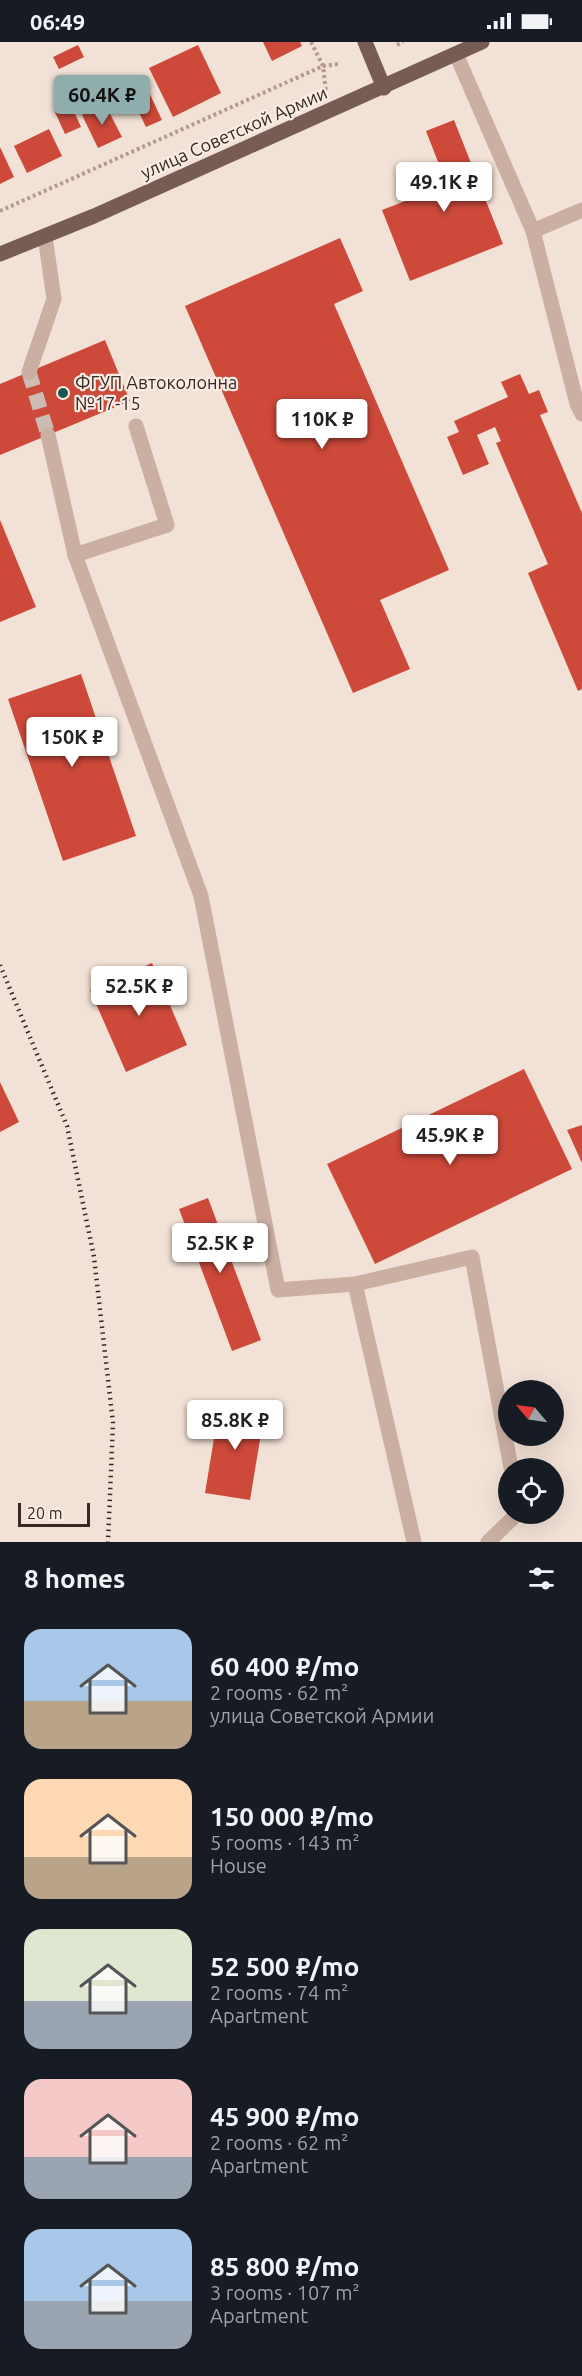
<!DOCTYPE html>
<html lang="en">
<head>
<meta charset="utf-8">
<style>
	body { margin:0; font-family:Ubuntu,sans-serif; background:#20242c; color:#f1f3f6; height:100vh; display:flex; flex-direction:column; font-size:22px; white-space:nowrap }
	* { box-sizing:border-box; margin:0 }
	p { font-size:20px; color:#9ea1a6 }
	.icon { flex:none; width:33px; height:33px; fill:none; stroke:currentColor; stroke-width:2; stroke-linecap:round; stroke-linejoin:round }
	.map { position:relative; height:1500px; overflow:hidden }
	.drawer { display:flex; flex-direction:column; background:#171b24; flex:1 }
	.drawer>* { flex:none }
	.needle { width:39px; rotate:299deg }
	.tools { position:absolute; left:498px; top:1338px; display:grid; gap:12px }
	.tools a { display:grid; place-items:center; width:66px; height:66px; border-radius:50%; background:#171b24; box-shadow:0 6px 24px #0002; font-size:30px }
	.scale { position:absolute; left:18px; bottom:15px; width:72px; box-sizing:border-box; padding-left:6px; border:3px solid #352825; border-top:0; font-size:16px; line-height:21px; white-space:nowrap; color:#352825; -webkit-text-stroke:4px #faece3; paint-order:stroke }
	.price { position:absolute; translate:-50% -51px; padding:0 14px; border-radius:6px; background:#fff; color:#222; font-size:20px; line-height:39px; filter:drop-shadow(0 2px 3px #0008) }
	.price::after { content:''; position:absolute; left:50%; top:36px; width:18px; height:14px; margin-left:-9px; background:inherit; clip-path:polygon(0 0,100% 0,50% 100%) }
	.price.selected { background:#90adad; color:#111 }
	ul { padding:0; list-style:none }
	li { display:flex; align-items:center; gap:18px; height:150px; padding:0 24px }
	li span { display:grid; place-items:center; flex:none; width:168px; height:120px; border-radius:18px; color:#555 }
	li>.icon { margin-inline-start:auto }
	span .icon { width:72px; height:72px; fill:#fffc; stroke-width:1 }
	li b { font-size:26px }
	h2 { display:flex; justify-content:space-between; align-items:center; height:72px; padding:0 24px; font-size:26px }
	.status { display:flex; justify-content:space-between; align-items:center; height:42px; padding:0 30px; background:#171b24; direction:ltr }
	.status svg { height:16px; fill:currentColor }
	.map>svg:first-child { display:block }
	.building { fill:#cd493a }
	.lines { fill:none; stroke-linecap:round; stroke-linejoin:round }
	.minor-tunnel { stroke:#ccbcb3; stroke-width:15; stroke-dasharray:15 8; stroke-linecap:butt }
	.path { stroke:#b6998c; stroke-width:4; stroke-dasharray:3 3; stroke-linecap:butt }
	.minor { stroke:#caafa2; stroke-width:15 }
	.major { stroke:#775c55; stroke-width:15 }
	.rail { stroke:#352825; stroke-width:4.5; stroke-dasharray:1.5 4.5; stroke-linecap:butt }
	.poi-dot { fill:#195853; stroke:#faece3; stroke-width:2 }
	.labels { text-anchor:middle; stroke-width:4.5; stroke-linejoin:round; paint-order:stroke }
	.street-label { font-size:18px; fill:#352825; stroke:#faece3 }
	.poi-label { font-size:18px; fill:#352825; stroke:#faece3; text-anchor:start }
</style>
</head>
<body>
<div class="status"><b>06:49</b><svg viewBox="0 0 49 12"><path d="M0 12V9h3v3zM5 12V6h3v6zM10 12V3h3v9zM15 12V0h3v12zM26 1h20v11H26zM47 4h2v5h-2z"/></svg></div>
<div class="map">
<svg width="582" height="1500" viewBox="0 0 582 1500">
	<rect width="100%" height="100%" fill="#f2e1d6"/>
	<!-- building -->
	<g class="building">
		<polygon points="263,0 300,0 302,4 272,19"/>
		<polygon points="78,3 84,15 59,27 53,15"/>
		<polygon points="198,3 221,51 173,75 149,26"/>
		<polygon points="146,44 162,78 146,85 130,52"/>
		<polygon points="105,62 122,95 98,106 82,73"/>
		<polygon points="71,63 81,85 65,92 55,70"/>
		<polygon points="454,78 503,202 410,239 382,168 447,143 426,89"/>
		<polygon points="49,87 62,114 27,131 14,104"/>
		<polygon points="0,105 14,135 0,142"/>
		<polygon points="340,196 363,249 334,262 449,528 380,558 410,627 353,651 185,264"/>
		<polygon points="105,298 130,359 0,413 0,342"/>
		<polygon points="520,332 529,352 539,348 548,370 540,373 582,471 582,647 578,649 528,531 548,522 496,401 501,399 495,385 477,393 489,422 463,433 447,395 459,390 454,379 508,355 501,340"/>
		<polygon points="0,478 36,565 0,580"/>
		<polygon points="81,632 136,794 63,819 8,657"/>
		<polygon points="152,921 187,1003 126,1030 90,948"/>
		<polygon points="524,1027 572,1127 375,1222 327,1122"/>
		<polygon points="0,1040 19,1080 0,1090"/>
		<polygon points="582,1083 582,1121 567,1088"/>
		<polygon points="208,1156 261,1298 232,1309 179,1167"/>
		<polygon points="220,1360 265,1367 250,1458 205,1451"/>
	</g>
	<g class="lines">
		<!-- minor-tunnel -->
		<polyline class="minor-tunnel" points="29,330 48,393"/>
		<!-- path -->
		<g class="path">
			<polyline points="311,0 323,24 326,50"/>
			<polyline points="397,3 403,0"/>
			<polyline points="0,169 323,24 338,22"/>
		</g>
		<!-- minor -->
		<g class="minor">
			<polyline points="456,12 533,189 577,362 582,372"/>
			<polyline points="533,189 582,168"/>
			<polyline points="29,330 54,257 45,194"/>
			<polyline points="48,393 75,513 201,854 278,1248 355,1242 472,1215 511,1426"/>
			<polyline points="75,513 167,483 136,384"/>
			<polyline points="355,1242 414,1500"/>
			<polyline points="488,1500 517,1472"/>
		</g>
		<!-- major -->
		<g class="major">
			<polyline points="365,0 384,46"/>
			<polyline points="0,212 94,174 482,0"/>
		</g>
		<!-- rail -->
		<polyline class="rail" points="0,923 67,1084 94,1215 113,1381 108,1500"/>
	</g>
	<!-- markers -->
	<circle class="poi-dot" cx="63" cy="351" r="6"/>
	<g class="labels">
		<!-- street labels -->
		<g class="street-label">
			<text transform="translate(234 91) rotate(-24)" y="6">улица Советской Армии</text>
		</g>
		<!-- poi labels -->
		<g class="poi-label">
			<text x="75" y="347">ФГУП Автоколонна<tspan x="75" dy="21">№17-15</tspan></text>
		</g>
	</g>
</svg>
<div class="tools">
<a><svg class="needle" viewBox="-14 -14 28 28"><path d="M0-13l5 13h-10z" fill="#e53935"/><path d="M0 13l5-13h-10z" fill="#9ea1a6"/></svg></a>
<a><svg class="icon" aria-label="locate" viewBox="0 0 24 24"><circle cx="12" cy="12" r="6"/><path d="M12 2v4M12 18v4M2 12h4M18 12h4"/></svg></a>
</div>
<div class="scale">20 m</div>
<b class="price selected" style="left:102px;top:84px">60.4K ₽</b>
<b class="price" style="left:444px;top:171px">49.1K ₽</b>
<b class="price" style="left:322px;top:408px">110K ₽</b>
<b class="price" style="left:72px;top:726px">150K ₽</b>
<b class="price" style="left:139px;top:975px">52.5K ₽</b>
<b class="price" style="left:450px;top:1124px">45.9K ₽</b>
<b class="price" style="left:220px;top:1232px">52.5K ₽</b>
<b class="price" style="left:235px;top:1409px">85.8K ₽</b>
</div>
<section class="drawer">
<h2>8 homes<svg class="icon" aria-label="filters" viewBox="0 0 24 24"><path d="M4 7h16M4 17h16"/><circle cx="9" cy="7" r="2"/><circle cx="15" cy="17" r="2"/></svg></h2>
<ul>
<li><span style="background:linear-gradient(#a9c7e8 60%,#b9a48a 0)"><svg class="icon" aria-label="home" viewBox="0 0 24 24"><path d="M3 11l9-7 9 7M6 9v11h12V9"/></svg></span><div><b>60 400 ₽/mo</b><p>2 rooms · 62 m²</p><p>улица Советской Армии</p></div></li>
<li><span style="background:linear-gradient(#ffd9b3 65%,#b9a48a 0)"><svg class="icon" aria-label="home" viewBox="0 0 24 24"><path d="M3 11l9-7 9 7M6 9v11h12V9"/></svg></span><div><b>150 000 ₽/mo</b><p>5 rooms · 143 m²</p><p>House</p></div></li>
<li><span style="background:linear-gradient(#dfe7d0 60%,#9aa5b1 0)"><svg class="icon" aria-label="home" viewBox="0 0 24 24"><path d="M3 11l9-7 9 7M6 9v11h12V9"/></svg></span><div><b>52 500 ₽/mo</b><p>2 rooms · 74 m²</p><p>Apartment</p></div></li>
<li><span style="background:linear-gradient(#f6c9c9 65%,#9aa5b1 0)"><svg class="icon" aria-label="home" viewBox="0 0 24 24"><path d="M3 11l9-7 9 7M6 9v11h12V9"/></svg></span><div><b>45 900 ₽/mo</b><p>2 rooms · 62 m²</p><p>Apartment</p></div></li>
<li><span style="background:linear-gradient(#a9c7e8 60%,#9aa5b1 0)"><svg class="icon" aria-label="home" viewBox="0 0 24 24"><path d="M3 11l9-7 9 7M6 9v11h12V9"/></svg></span><div><b>85 800 ₽/mo</b><p>3 rooms · 107 m²</p><p>Apartment</p></div></li>
</ul>
</section>
</body>
</html>
